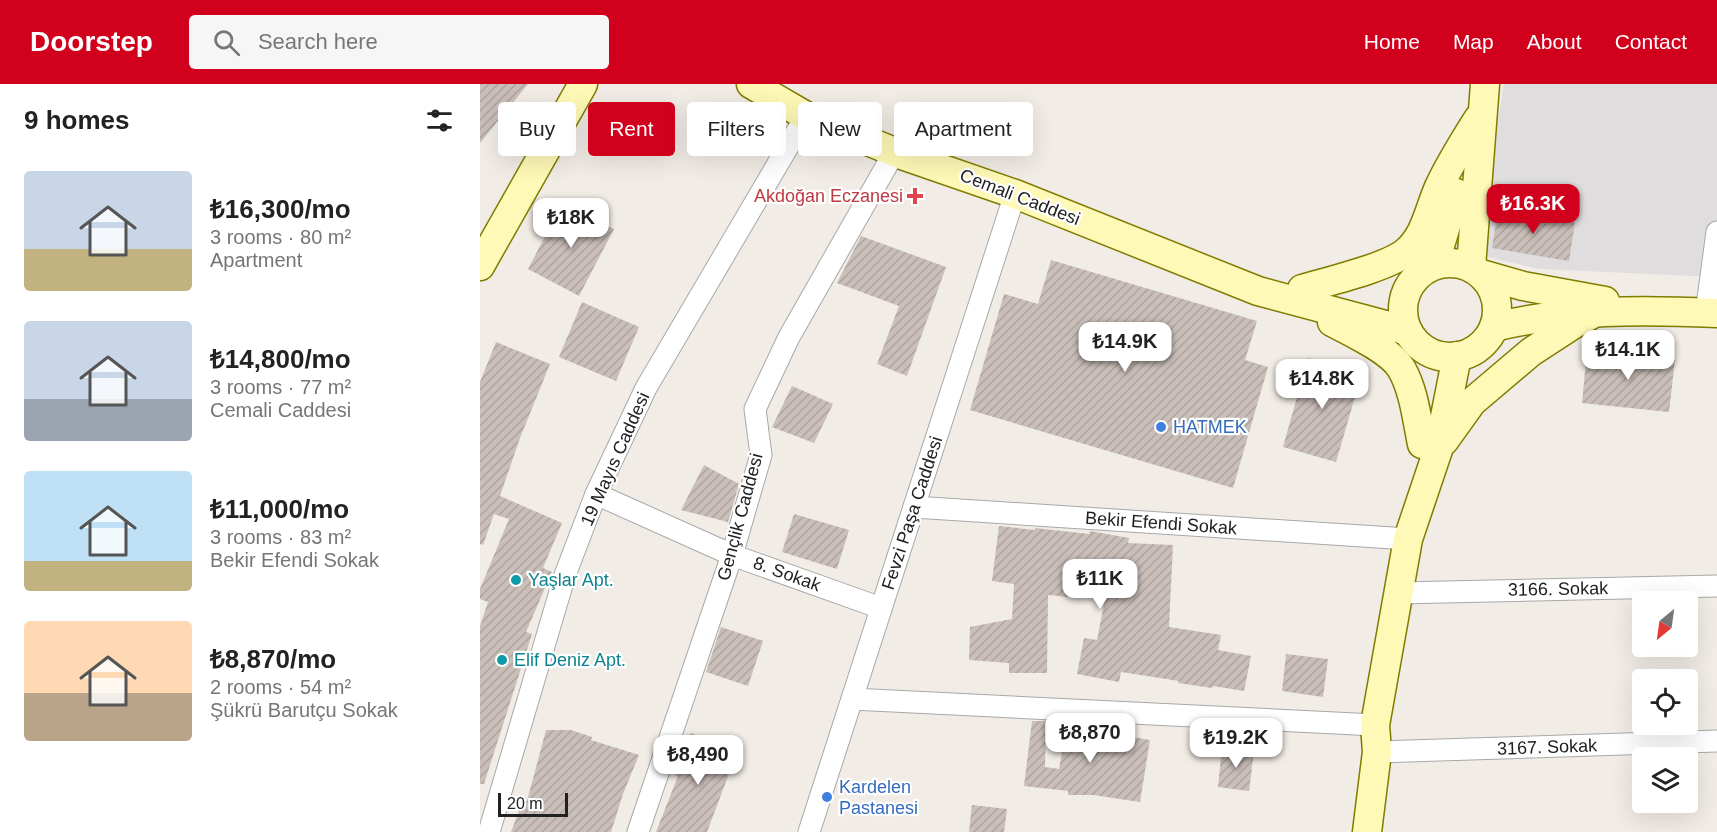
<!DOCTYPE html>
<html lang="en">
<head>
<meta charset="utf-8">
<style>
	body { margin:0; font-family:Arial,sans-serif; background:#f6f6f6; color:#222; height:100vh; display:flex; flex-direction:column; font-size:22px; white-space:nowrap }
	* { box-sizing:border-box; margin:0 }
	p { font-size:20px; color:#767676 }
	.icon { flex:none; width:33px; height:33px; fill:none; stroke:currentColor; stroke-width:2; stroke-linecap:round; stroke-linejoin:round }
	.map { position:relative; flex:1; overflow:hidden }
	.panel { display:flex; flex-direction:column; background:#fff; width:480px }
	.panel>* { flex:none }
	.guide { position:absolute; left:18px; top:18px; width:570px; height:54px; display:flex; gap:12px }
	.needle { width:39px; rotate:209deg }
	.buttons { position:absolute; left:1152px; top:507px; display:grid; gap:12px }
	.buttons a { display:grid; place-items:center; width:66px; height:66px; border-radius:6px; background:#fff; box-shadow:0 6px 24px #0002; font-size:30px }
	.scale { position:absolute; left:18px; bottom:15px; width:70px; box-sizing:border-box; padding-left:6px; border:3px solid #212121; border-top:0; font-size:16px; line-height:21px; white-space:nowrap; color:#212121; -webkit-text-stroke:4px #fff; paint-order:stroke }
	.price { position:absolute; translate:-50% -51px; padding:0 14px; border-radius:12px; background:#fff; color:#222; font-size:20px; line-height:39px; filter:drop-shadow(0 2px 3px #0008) }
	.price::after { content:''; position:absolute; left:50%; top:36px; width:18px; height:14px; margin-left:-9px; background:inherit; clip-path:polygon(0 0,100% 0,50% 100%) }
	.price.selected { background:#d1001c; color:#fff }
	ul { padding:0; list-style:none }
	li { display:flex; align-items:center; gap:18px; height:150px; padding:0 24px }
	li span { display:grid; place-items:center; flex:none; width:168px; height:120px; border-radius:6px; color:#555 }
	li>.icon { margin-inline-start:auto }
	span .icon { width:72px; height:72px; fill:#fffc; stroke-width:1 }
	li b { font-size:26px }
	h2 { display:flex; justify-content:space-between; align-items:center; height:72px; padding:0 24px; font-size:26px }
	.pill { padding:0 21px; border-radius:6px; background:#fff; box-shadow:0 6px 24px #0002; font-size:21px; line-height:54px }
	.pill.selected { background:#d1001c; color:#fff }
	header { display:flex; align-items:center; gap:36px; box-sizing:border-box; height:84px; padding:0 30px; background:#d1001c; color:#fff }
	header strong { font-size:28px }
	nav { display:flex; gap:33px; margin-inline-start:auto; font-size:21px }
	.search { width:420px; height:54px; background:#f6f6f6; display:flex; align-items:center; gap:15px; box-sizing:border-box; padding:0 21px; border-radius:6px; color:#767676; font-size:22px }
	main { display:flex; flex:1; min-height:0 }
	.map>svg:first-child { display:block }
	.residential { fill:#dfddde }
	.building { fill:url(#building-hatch) }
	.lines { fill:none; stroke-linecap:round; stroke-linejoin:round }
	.street-casing { stroke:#a8a8a8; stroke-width:23 }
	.secondary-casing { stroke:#7f7c00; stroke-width:31 }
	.street { stroke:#fff; stroke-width:21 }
	.secondary { stroke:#fff9b7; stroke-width:28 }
	.health-dot { fill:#e0444e; stroke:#fff; stroke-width:2 }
	.shop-dot { fill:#3f7fe0; stroke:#fff; stroke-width:2 }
	.culture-dot { fill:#0f9aa8; stroke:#fff; stroke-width:2 }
	.labels { text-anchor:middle; stroke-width:4.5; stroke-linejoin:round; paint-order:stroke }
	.health-label { font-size:18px; fill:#be3a42; stroke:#fff; text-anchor:end }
	.street-label { font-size:18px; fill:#212121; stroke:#fff }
	.shop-label { font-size:18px; fill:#366cbe; stroke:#fff; text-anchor:start }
	.culture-label { font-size:18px; fill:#0d838f; stroke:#fff; text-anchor:start }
</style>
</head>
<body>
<header>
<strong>Doorstep</strong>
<div class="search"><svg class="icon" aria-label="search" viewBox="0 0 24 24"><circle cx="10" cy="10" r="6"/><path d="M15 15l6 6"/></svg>Search here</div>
<nav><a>Home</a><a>Map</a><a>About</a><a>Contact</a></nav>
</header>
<main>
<section class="panel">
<h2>9 homes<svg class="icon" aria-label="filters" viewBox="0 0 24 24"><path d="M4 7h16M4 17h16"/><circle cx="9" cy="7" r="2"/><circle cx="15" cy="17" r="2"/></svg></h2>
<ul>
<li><span style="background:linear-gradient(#c9d6e8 65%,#c2b280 0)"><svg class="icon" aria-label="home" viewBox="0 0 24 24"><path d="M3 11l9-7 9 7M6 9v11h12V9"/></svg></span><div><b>₺16,300/mo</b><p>3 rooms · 80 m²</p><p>Apartment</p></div></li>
<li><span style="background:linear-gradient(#c9d6e8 65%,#9aa5b1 0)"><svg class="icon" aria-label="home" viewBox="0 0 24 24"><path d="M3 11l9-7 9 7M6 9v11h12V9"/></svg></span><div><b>₺14,800/mo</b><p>3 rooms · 77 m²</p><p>Cemali Caddesi</p></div></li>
<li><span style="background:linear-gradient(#bfe0f5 75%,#c2b280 0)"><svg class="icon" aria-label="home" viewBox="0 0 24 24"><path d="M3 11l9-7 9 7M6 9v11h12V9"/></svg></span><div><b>₺11,000/mo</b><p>3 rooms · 83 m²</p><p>Bekir Efendi Sokak</p></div></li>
<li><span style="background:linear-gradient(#ffd9b3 60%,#b9a48a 0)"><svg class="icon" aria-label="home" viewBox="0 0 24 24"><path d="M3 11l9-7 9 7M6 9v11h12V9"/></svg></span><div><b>₺8,870/mo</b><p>2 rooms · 54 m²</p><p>Şükrü Barutçu Sokak</p></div></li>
</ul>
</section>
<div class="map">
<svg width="1237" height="748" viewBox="0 0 1237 748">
	<defs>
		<pattern id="building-hatch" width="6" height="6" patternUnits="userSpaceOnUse" patternTransform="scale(1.5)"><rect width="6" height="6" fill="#cabeb9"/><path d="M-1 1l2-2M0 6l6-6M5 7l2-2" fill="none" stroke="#ada39f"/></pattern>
	</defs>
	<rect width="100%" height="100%" fill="#f2ece6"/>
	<!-- residential -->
	<polygon class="residential" points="1024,0 1237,0 1237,193 1059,185 1000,171 1006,110"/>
	<!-- building -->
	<g class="building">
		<polygon points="0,0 48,0 0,59"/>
		<polygon points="83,118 134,145 99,212 48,185"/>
		<polygon points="1018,125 1095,139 1089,177 1012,164"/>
		<polygon points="381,152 466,183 427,292 397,280 419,222 357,199"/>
		<polygon points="571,176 777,237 765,276 788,283 753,404 490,326 524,210 558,220"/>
		<polygon points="102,218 159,243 136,297 79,273"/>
		<polygon points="16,258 70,280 40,354 20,412 82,439 63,484 72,488 46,548 52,550 4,700 0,700 0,542 8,518 0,515 0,505 29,435 14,430 3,461 0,460 0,298"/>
		<polygon points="1107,266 1195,276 1189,328 1102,319"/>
		<polygon points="828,274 882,289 856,378 803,363"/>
		<polygon points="312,302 353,320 334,359 292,343"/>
		<polygon points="224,381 259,400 248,438 201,426"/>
		<polygon points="314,430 369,446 357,485 302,468"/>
		<polygon points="519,442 555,446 555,444 609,450 610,447 649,454 648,459 693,461 689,543 741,551 738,566 771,572 764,607 733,602 732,604 698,599 699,597 641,588 639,598 597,590 604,554 617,556 625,515 588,509 588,513 568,511 567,589 529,589 529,579 489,576 490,543 532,535 534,500 512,497"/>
		<polygon points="241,543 283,557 268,602 226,588"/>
		<polygon points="806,570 848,575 843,613 802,607"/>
		<polygon points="552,637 566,637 565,683 579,685 586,647 622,647 622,648 670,656 660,718 613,711 588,711 588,707 544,702"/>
		<polygon points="66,646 91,646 112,653 111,656 159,671 143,710 131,748 31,748 43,716 47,717"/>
		<polygon points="210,649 258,666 227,748 176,748 198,692 195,691"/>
		<polygon points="742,664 774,667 769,707 738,703"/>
		<polygon points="492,721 527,725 524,748 489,748"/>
	</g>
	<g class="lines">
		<defs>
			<g id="street">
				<polyline points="1226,229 1237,148"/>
				<polyline points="116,410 252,471 401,524"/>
				<polyline points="434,423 928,455"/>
				<polyline points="918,509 1237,502"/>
				<polyline points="372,615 895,641"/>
				<polyline points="897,668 1237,657"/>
				<polyline points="9,748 85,491 116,410 166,304 326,32"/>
				<polyline points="158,748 252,471 281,371 275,325 309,253 415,67"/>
				<polyline points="329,748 535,110"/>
			</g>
			<g id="secondary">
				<polyline points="271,0 326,32 422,71 535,110 778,207 928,247"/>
				<circle cx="970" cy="226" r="47"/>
				<polyline points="954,181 976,109"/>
				<polyline points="0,182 103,0"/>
				<polyline points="991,183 1005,0"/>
				<polyline points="1001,190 1043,202 1125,217"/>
				<path d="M822,205c27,-8 84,-21 104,-37 20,-17 23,-43 33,-65 11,-24 25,-46 39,-68"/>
				<path d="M852,238c19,10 58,28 69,46 13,22 16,52 21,76"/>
				<path d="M1014,243c74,-18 148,-17 223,-14"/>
				<polyline points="964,357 992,318 1051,268 1094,240 1109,232"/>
				<polyline points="887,748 897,668 895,641 928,455 959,363 977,272"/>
			</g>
		</defs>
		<!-- street casing -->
		<use href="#street" class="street-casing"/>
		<!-- secondary casing -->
		<use href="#secondary" class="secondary-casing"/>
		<!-- street -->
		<use href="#street" class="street"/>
		<!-- secondary -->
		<use href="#secondary" class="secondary"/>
	</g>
	<!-- markers -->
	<path class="health-dot" d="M432 103h6v6h6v6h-6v6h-6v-6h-6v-6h6z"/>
	<g class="shop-dot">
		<circle cx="681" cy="343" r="6"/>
		<circle cx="347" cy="713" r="6"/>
	</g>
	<g class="culture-dot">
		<circle cx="36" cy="496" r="6"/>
		<circle cx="22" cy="576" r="6"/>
	</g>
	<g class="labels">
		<!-- health labels -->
		<g class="health-label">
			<text x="423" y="118">Akdoğan Eczanesi</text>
		</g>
		<!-- street labels -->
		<g class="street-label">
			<text transform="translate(540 113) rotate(21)" y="6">Cemali Caddesi</text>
			<text transform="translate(135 375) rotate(-66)" y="6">19 Mayıs Caddesi</text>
			<text transform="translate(432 429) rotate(-72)" y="6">Fevzi Paşa Caddesi</text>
			<text transform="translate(260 433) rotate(-75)" y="6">Gençlik Caddesi</text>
			<text transform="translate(681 439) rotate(4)" y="6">Bekir Efendi Sokak</text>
			<text transform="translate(307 490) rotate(20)" y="6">8. Sokak</text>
			<text transform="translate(1078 505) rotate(-1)" y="6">3166. Sokak</text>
			<text transform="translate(1067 663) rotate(-2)" y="6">3167. Sokak</text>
		</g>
		<!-- shop labels -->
		<g class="shop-label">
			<text x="693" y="349">HATMEK</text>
			<text x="359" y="709">Kardelen<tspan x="359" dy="21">Pastanesi</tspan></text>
		</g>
		<!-- culture labels -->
		<g class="culture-label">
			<text x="48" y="502">Yaşlar Apt.</text>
			<text x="34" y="582">Elif Deniz Apt.</text>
		</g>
	</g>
</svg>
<div class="buttons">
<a><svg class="needle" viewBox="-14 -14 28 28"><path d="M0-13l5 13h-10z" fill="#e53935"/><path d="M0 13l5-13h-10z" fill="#767676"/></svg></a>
<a><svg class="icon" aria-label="locate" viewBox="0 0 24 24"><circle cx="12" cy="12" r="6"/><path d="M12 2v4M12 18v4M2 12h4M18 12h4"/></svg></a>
<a><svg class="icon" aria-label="layers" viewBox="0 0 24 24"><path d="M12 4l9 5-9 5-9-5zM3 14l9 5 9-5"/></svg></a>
</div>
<div class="scale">20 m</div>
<b class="price selected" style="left:1053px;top:151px">₺16.3K</b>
<b class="price" style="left:91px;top:165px">₺18K</b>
<b class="price" style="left:645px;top:289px">₺14.9K</b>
<b class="price" style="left:1148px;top:297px">₺14.1K</b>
<b class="price" style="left:842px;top:326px">₺14.8K</b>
<b class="price" style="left:620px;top:526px">₺11K</b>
<b class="price" style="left:610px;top:680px">₺8,870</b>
<b class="price" style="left:756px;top:685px">₺19.2K</b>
<b class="price" style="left:218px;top:702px">₺8,490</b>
<div class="guide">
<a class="pill">Buy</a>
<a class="pill selected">Rent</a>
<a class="pill">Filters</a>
<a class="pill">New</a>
<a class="pill">Apartment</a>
</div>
</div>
</main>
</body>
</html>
